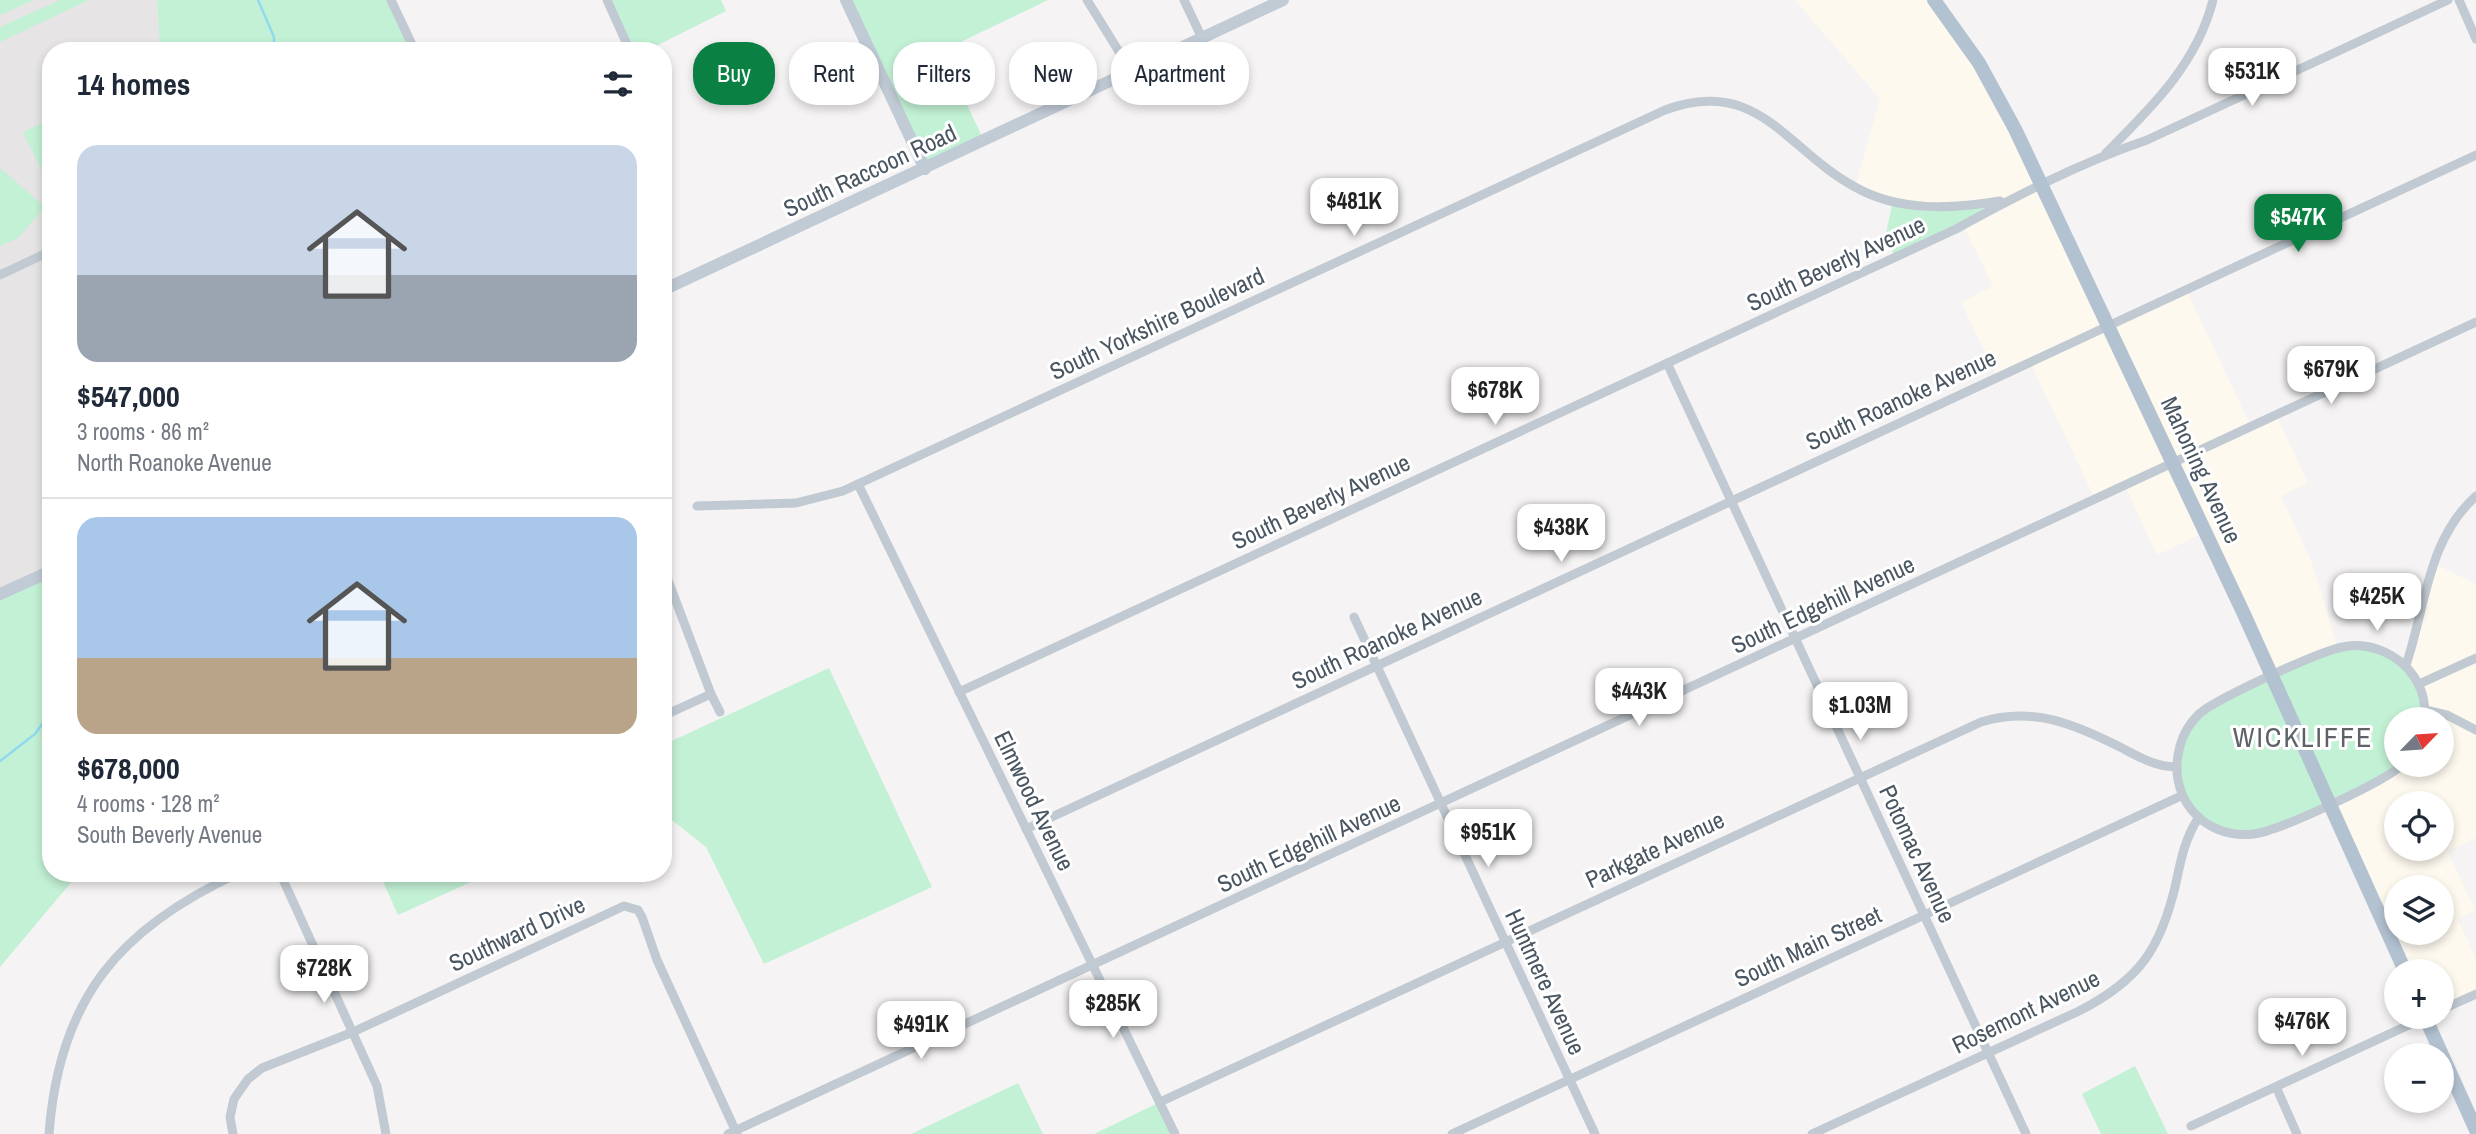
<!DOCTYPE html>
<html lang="en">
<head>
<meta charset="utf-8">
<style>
	body { margin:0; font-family:"Archivo Narrow",sans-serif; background:#f2f2f3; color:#1f2937; height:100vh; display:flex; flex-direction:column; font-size:26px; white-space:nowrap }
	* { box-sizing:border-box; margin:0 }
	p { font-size:23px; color:#747a83 }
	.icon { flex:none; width:38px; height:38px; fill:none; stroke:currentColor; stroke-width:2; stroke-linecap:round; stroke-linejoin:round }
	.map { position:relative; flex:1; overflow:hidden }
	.panel { position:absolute; left:42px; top:42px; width:630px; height:840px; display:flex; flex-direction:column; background:#fff; border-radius:28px; box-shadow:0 4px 10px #0003 }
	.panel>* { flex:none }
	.top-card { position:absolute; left:693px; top:42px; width:665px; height:63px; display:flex; gap:14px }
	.needle { width:46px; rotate:65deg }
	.fabs { position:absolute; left:2384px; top:707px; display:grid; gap:14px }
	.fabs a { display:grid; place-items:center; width:70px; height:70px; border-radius:50%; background:#fff; box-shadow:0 4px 10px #0003; font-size:35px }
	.price { position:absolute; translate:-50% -60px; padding:0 16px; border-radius:14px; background:#fff; color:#222; font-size:23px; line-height:46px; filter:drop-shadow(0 2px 4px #0008) }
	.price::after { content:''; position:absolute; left:50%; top:42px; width:21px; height:16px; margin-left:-10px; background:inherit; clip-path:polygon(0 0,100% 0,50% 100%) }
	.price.selected { background:#0b8043; color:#fff }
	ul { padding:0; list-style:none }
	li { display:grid; align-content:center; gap:14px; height:371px; padding:0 35px }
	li+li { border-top:2px solid #e0e1e3 }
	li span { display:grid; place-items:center; height:217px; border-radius:21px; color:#555 }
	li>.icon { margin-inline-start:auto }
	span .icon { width:126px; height:126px; fill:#fffc; stroke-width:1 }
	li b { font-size:30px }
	h2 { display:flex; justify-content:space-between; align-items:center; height:84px; padding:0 35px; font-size:30px }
	.tag { padding:0 24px; border-radius:28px; background:#fff; box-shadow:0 4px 10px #0003; font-size:24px; line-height:63px }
	.tag.selected { background:#0b8043; color:#fff }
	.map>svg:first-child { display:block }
	.commercial { fill:#fdf9ef; fill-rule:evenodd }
	.education { fill:#e6e4e5 }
	.green { fill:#c3f1d5 }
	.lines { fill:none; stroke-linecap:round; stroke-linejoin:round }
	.stream { stroke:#90daee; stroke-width:2.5 }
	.street { stroke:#c1cad2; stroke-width:9 }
	.secondary { stroke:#c1cbd6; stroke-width:12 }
	.primary { stroke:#b3c2d1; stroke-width:14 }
	.labels { text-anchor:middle; stroke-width:6; stroke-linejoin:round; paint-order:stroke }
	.street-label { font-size:24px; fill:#4a5661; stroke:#fff }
	.quarter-label { font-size:28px; letter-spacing:2px; fill:#5f6368; stroke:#fff }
</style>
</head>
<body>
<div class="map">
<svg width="2476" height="1134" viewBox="0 0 2476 1134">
	<rect width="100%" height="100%" fill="#f5f3f3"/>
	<!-- commercial -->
	<g class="commercial">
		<polygon points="1795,0 1934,0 1956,29 2108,325 2186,289 2251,427 2276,415 2308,483 2281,496 2312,563 2338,648 2272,677 2206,532 2157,555 2125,486 2095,499 2030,362 1997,377 1961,302 1993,286 1963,225 1924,207 1855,187 1880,99"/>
		<path d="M2433,563l43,21v254l-28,13 27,59 -17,9 18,39v36l-35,16v-39h-36l-76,-168 73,-38h39v-46h-17l-18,-54zM2396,803h45v46h-45zM2396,887h45v46h-45z"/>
	</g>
	<!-- education -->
	<polygon class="education" points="0,0 157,0 160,51 51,51 51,571 0,594"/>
	<!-- green -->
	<g class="green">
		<polygon points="0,0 34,0 0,15"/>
		<polygon points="60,0 89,0 0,42 0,27"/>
		<polygon points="157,0 391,0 415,51 160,51"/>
		<polygon points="607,0 721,0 726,11 646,51 630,51"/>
		<polygon points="846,0 1048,0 942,51 984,141 925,169"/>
		<polygon points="51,119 51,190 23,132"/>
		<polygon points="0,168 45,207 18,238 0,246"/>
		<polygon points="2006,200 1895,258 1886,233 1893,201 1924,207"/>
		<polygon points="51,571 51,873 79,873 0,967 0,594"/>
		<polygon points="2331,649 2376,649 2416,678 2424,719 2396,719 2396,765 2369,785 2253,834 2210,824 2181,796 2180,747 2199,714"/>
		<polygon points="829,668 932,887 764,964 706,847 663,813 663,745"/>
		<polygon points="379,873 491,873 398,915"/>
		<polygon points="2135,1066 2168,1134 2101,1134 2082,1094"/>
		<polygon points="1018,1083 1043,1134 911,1134"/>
		<polygon points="1160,1102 1175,1134 1094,1134"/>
	</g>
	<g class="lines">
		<!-- stream -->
		<g class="stream">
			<polyline points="258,0 274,37 274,51"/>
			<polyline points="0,761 35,734 51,712"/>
		</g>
		<!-- street -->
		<g class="street">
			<polyline points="391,0 415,51"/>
			<polyline points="607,0 630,51"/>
			<polyline points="1087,0 1131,71"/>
			<polyline points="1184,0 1202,38"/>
			<polyline points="2459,0 2476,39"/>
			<path d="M2106,153c45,-45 91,-89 107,-153"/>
			<polyline points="0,275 51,251"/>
			<polyline points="1667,363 2026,1134"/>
			<polyline points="858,484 1175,1134"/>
			<path d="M697,506l99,-3 47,-12 822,-381c94,-34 120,39 190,77 44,25 97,22 145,14"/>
			<polyline points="663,567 711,694 663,716"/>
			<polyline points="1354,617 1595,1134"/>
			<path d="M2406,665c20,-59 21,-125 70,-169"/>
			<polyline points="2419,684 2476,658"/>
			<path d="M959,692l997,-463c62,-34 124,-66 191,-89l301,-140"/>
			<polyline points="711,694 720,712"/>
			<polyline points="2425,710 2447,715 2476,730"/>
			<path d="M2402,765c-18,17 -123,66 -148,69 -53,6 -88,-40 -74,-88 3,-12 10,-23 19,-32 17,-15 126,-66 149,-68 42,-5 82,31 76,73"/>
			<polyline points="1026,829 2476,155"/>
			<polyline points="280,873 377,1086 386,1134"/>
			<polyline points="2441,1010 2476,994"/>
			<polyline points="2276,1087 2297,1134"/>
			<path d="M1160,1102l821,-380c52,-16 93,2 139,25 19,10 34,19 55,20"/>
			<polyline points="2191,1126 2426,1017"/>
			<path d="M49,1134c10,-135 70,-206 190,-261"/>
			<polyline points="233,1134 230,1117 234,1099 248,1079 262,1068 353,1032 624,906 638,910 642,917 657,960 737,1134"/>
			<polyline points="728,1134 2476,322"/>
			<polyline points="1452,1134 2181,796"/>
			<path d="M1812,1134l267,-123c61,-31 82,-63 97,-128 5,-24 9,-45 23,-66"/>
		</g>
		<!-- secondary -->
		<g class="secondary">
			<polyline points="846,0 925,169"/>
			<polyline points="663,290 1283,0"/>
			<polyline points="0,594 51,571"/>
		</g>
		<!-- primary -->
		<g class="primary">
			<polyline points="1934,0 1979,63 2015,129 2243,612 2405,971"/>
			<polyline points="2425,1017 2476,1130"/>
		</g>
	</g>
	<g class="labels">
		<!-- street labels -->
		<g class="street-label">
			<text transform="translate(870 171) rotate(-25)" y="8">South Raccoon Road</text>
			<text transform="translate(1836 264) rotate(-25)" y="8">South Beverly Avenue</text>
			<text transform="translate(1157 324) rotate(-25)" y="8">South Yorkshire Boulevard</text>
			<text transform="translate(1901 400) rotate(-25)" y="8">South Roanoke Avenue</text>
			<text transform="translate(2201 470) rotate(65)" y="8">Mahoning Avenue</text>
			<text transform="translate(1321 502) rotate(-25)" y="8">South Beverly Avenue</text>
			<text transform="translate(1823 605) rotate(-25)" y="8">South Edgehill Avenue</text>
			<text transform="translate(1387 639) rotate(-25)" y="8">South Roanoke Avenue</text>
			<text transform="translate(1034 801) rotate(64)" y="8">Elmwood Avenue</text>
			<text transform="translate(1309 844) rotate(-25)" y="8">South Edgehill Avenue</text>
			<text transform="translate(1655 850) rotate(-25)" y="8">Parkgate Avenue</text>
			<text transform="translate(1917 854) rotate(65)" y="8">Potomac Avenue</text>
			<text transform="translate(517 934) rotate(-25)" y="8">Southward Drive</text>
			<text transform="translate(1808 947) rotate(-25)" y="8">South Main Street</text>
			<text transform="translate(1545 982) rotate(65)" y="8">Huntmere Avenue</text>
			<text transform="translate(2026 1012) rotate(-26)" y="8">Rosemont Avenue</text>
		</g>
		<!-- quarter labels -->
		<g class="quarter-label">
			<text x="2303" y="747">WICKLIFFE</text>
		</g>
	</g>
</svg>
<div class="fabs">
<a><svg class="needle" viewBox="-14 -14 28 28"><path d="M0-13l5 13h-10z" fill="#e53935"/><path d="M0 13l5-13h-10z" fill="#747a83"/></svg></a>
<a><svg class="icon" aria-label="locate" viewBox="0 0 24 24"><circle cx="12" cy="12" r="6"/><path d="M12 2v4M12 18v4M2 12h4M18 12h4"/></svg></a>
<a><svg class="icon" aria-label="layers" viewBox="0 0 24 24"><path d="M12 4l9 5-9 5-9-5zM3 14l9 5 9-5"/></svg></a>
<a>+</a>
<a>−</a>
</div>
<b class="price" style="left:2252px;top:108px">$531K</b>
<b class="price" style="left:1354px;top:238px">$481K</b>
<b class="price selected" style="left:2298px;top:254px">$547K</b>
<b class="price" style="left:2331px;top:406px">$679K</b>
<b class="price" style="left:1495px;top:427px">$678K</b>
<b class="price" style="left:1561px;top:564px">$438K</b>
<b class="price" style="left:2377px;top:633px">$425K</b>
<b class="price" style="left:1639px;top:728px">$443K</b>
<b class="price" style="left:1860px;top:742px">$1.03M</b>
<b class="price" style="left:1488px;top:869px">$951K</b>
<b class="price" style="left:324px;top:1005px">$728K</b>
<b class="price" style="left:1113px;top:1040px">$285K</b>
<b class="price" style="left:2302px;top:1058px">$476K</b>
<b class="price" style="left:921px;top:1061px">$491K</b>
<div class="top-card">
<a class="tag selected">Buy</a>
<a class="tag">Rent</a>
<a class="tag">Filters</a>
<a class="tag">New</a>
<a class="tag">Apartment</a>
</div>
<section class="panel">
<h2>14 homes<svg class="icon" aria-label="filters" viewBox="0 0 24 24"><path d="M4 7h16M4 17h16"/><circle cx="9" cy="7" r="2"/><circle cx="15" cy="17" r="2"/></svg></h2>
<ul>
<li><span style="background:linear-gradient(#c9d6e8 60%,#9aa5b1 0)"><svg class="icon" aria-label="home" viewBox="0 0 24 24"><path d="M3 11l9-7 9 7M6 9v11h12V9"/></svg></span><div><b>$547,000</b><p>3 rooms · 86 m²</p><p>North Roanoke Avenue</p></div></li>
<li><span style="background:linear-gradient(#a9c7e8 65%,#b9a48a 0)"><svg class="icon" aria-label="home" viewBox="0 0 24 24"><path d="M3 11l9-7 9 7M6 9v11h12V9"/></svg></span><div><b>$678,000</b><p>4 rooms · 128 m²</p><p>South Beverly Avenue</p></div></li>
</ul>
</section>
</div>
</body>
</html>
